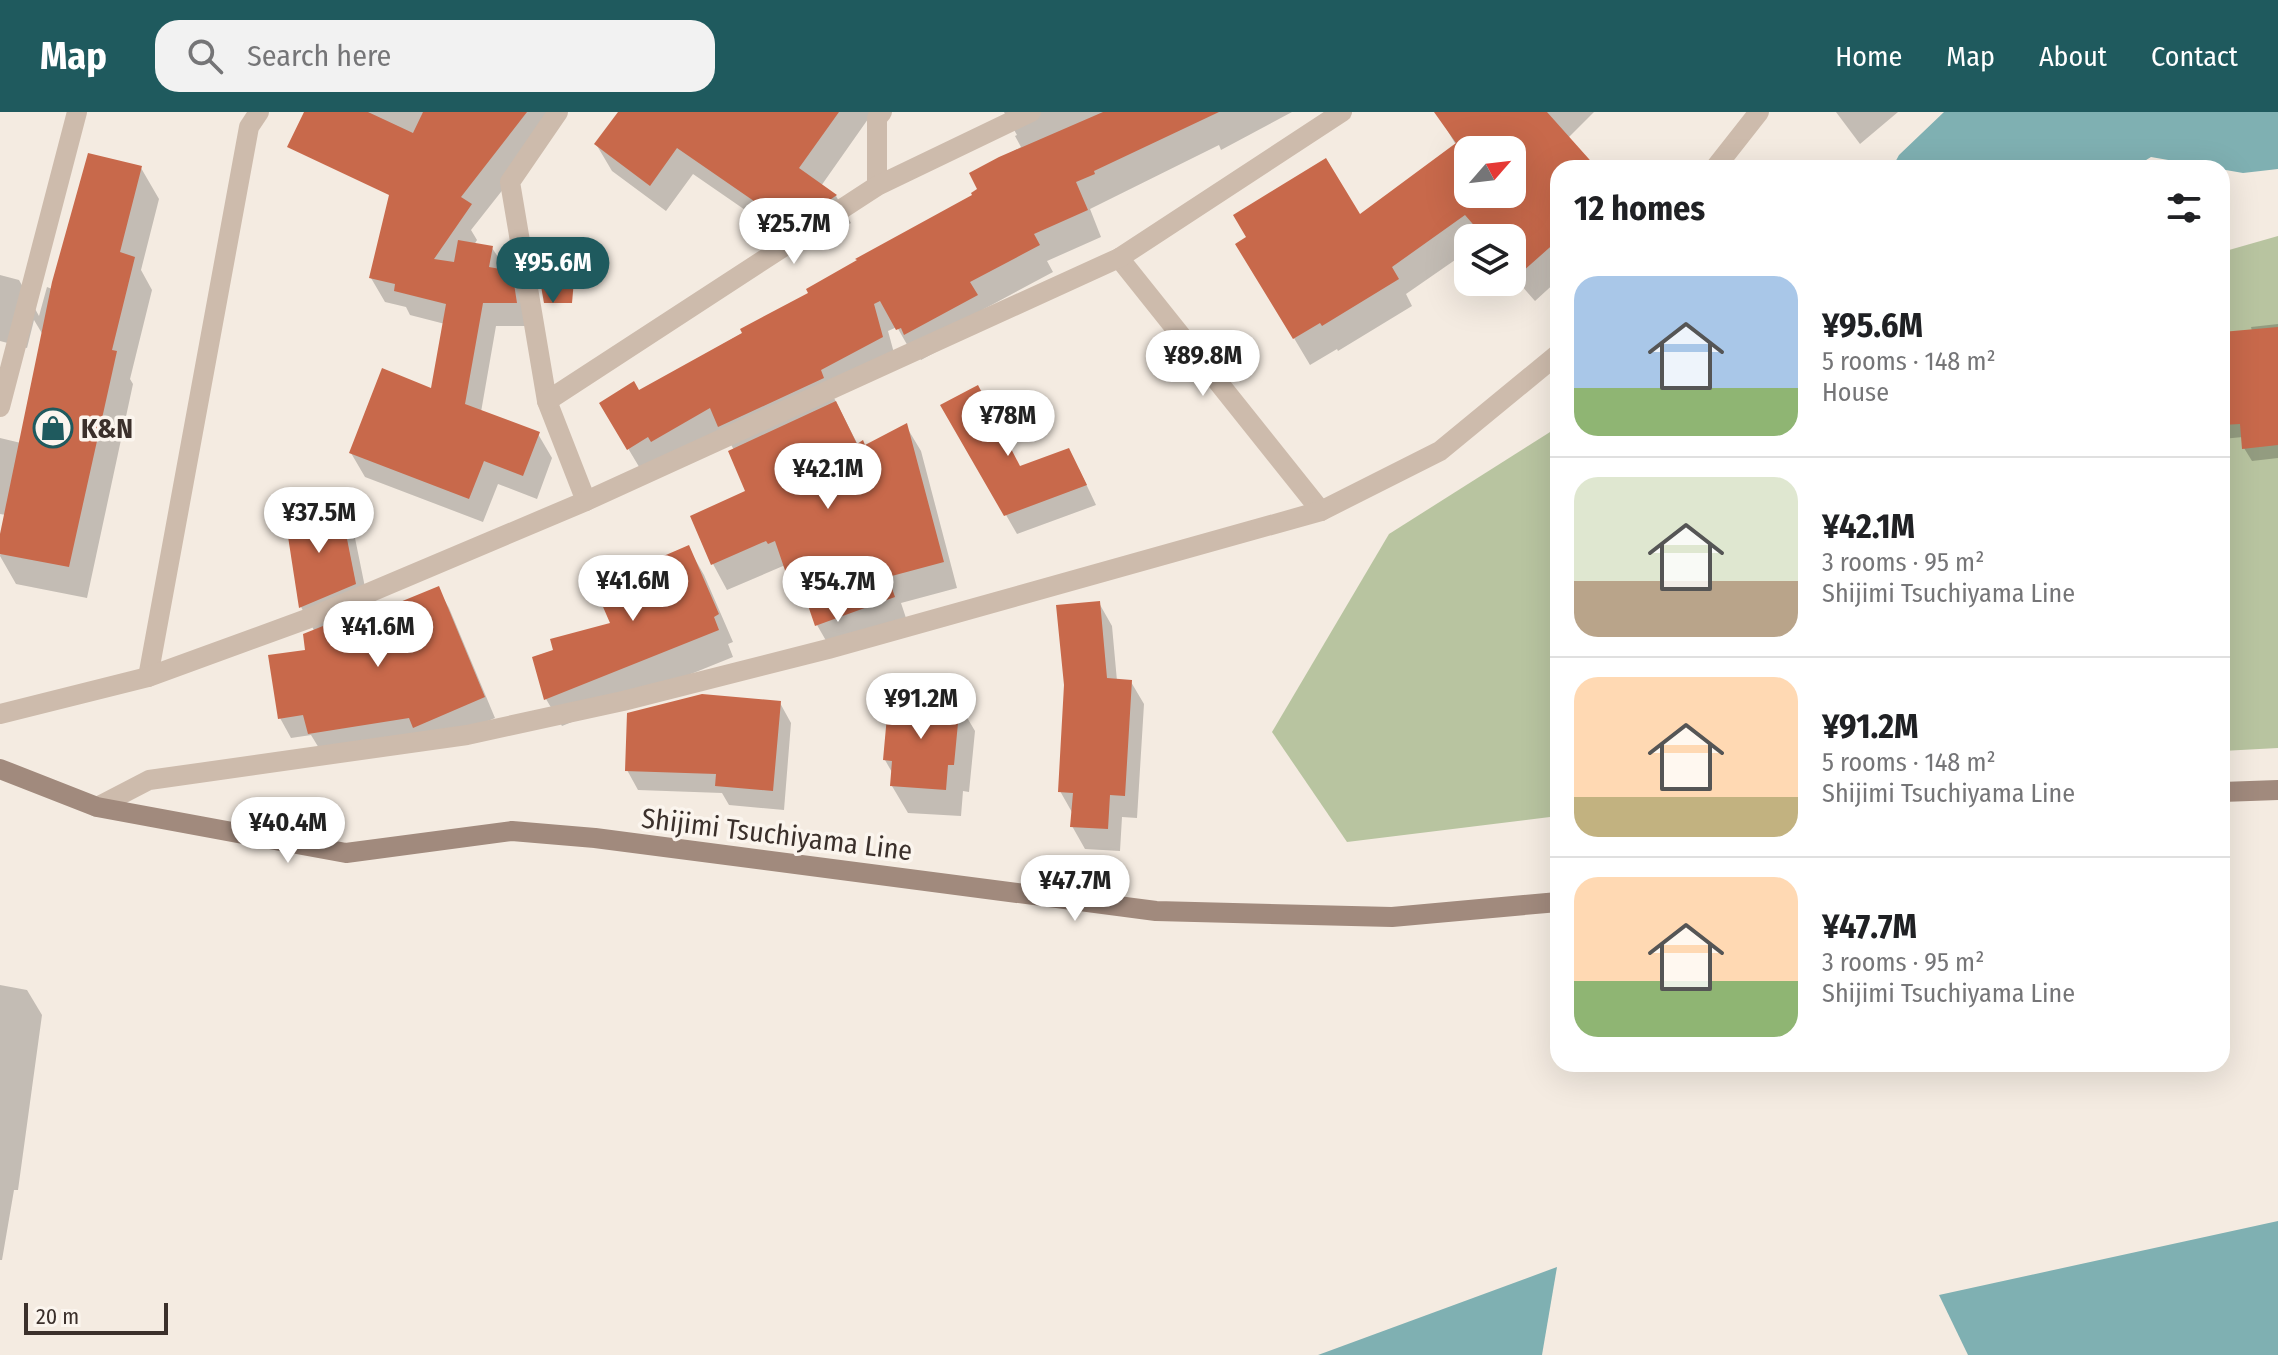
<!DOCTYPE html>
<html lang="en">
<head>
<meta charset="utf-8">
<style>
	body { margin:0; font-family:"Fira Sans Condensed",sans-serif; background:#f2f2f2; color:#202124; height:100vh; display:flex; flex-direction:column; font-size:30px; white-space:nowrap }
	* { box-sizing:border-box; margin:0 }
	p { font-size:26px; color:#757577 }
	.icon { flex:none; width:44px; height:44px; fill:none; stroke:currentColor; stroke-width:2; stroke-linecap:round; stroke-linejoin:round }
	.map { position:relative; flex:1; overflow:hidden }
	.sheet { position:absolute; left:1550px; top:48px; width:680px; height:912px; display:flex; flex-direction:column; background:#fff; border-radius:24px; box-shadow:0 8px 32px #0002 }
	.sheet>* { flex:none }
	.needle { width:52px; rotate:62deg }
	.buttons { position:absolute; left:1454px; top:24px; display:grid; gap:16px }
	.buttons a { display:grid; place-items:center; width:72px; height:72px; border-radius:16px; background:#fff; box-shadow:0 8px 32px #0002; font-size:40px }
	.scale { position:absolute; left:24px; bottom:20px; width:144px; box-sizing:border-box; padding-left:8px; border:4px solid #3b302b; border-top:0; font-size:22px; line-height:28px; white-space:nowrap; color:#3b302b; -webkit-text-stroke:6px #fbf5ee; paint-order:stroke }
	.price { position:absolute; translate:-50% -68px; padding:0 18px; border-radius:28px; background:#fff; color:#222; font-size:26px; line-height:52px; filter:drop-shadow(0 2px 4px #0008) }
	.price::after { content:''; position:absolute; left:50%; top:48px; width:24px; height:18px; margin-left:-12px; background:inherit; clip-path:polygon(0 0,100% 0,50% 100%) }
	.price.current { background:#1f5a5e; color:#fff }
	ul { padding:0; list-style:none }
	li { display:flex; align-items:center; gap:24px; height:200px; padding:0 24px }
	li+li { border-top:2px solid #e0e0e0 }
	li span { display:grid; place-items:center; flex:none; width:224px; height:160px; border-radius:24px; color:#555 }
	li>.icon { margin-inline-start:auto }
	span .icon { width:96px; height:96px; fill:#fffc; stroke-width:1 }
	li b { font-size:34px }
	h2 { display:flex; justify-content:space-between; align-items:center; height:96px; padding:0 24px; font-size:34px }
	header { display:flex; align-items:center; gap:48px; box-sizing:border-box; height:112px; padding:0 40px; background:#1f5a5e; color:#fff }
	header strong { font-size:38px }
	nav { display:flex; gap:44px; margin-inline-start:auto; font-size:28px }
	.search { width:560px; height:72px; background:#f2f2f2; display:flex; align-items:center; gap:20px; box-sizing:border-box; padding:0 28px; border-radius:24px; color:#757577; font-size:30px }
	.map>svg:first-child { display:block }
	.green { fill:#b8c4a0 }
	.water { fill:#7fb0b2 }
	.shadow { fill:#0003; fill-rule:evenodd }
	.building { fill:#c8694b; fill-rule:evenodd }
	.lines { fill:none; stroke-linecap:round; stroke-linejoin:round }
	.minor { stroke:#cdbbac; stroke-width:20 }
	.secondary { stroke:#a18a7d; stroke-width:20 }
	.labels { text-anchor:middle; stroke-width:7; stroke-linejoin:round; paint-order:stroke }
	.poi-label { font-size:28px; font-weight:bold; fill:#3b302b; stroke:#fbf5ee; text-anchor:start }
	.street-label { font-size:28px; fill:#3b302b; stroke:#fbf5ee }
</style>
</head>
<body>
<header>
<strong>Map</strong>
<div class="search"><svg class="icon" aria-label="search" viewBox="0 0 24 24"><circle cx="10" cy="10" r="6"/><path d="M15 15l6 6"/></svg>Search here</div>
<nav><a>Home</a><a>Map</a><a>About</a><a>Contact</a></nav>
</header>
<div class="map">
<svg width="2278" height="1243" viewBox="0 0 2278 1243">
	<rect width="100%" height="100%" fill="#f4ebe1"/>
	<!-- green -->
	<g class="green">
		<polygon points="2278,124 2278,636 2222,639 2222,140"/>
		<polygon points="1558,315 1558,704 1347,730 1272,620 1389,422"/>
	</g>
	<!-- water -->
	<g class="water">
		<polygon points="1944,0 2278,0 2278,57 2243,61 2151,45 2133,56 1892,56 1899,43"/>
		<polygon points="2278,1109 2278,1243 1968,1243 1939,1183"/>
		<polygon points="1557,1155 1542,1243 1318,1243"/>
	</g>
	<!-- shadow -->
	<g class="shadow">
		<polygon points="307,0 557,0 523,52 471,118 477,128 474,133 492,136 525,185 530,214 496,214 481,300 538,322 552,346 537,387 498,372 483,410 365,365 351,341 432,279 445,212 410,203 406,195 385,190 371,166 391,84"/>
		<polygon points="621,0 873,0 821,74 836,84 851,111 817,134 786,113 780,122 693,62 666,99 612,59 596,32"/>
		<polygon points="1004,0 1292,0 1221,38 1219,33 1090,97 1101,125 1047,149 1053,160 984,197 991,210 921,248 917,241 913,243 897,215 888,219 897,252 834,286 858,333 865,336 906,314 921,339 957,476 901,491 908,512 832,539 817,513 810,494 805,495 786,456 783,454 727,478 713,452 748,380 734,338 725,322 644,363 617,318 639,280 811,182 975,84 980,78 971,62 1021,35 1015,24 1017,23"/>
		<path d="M1440,0h154l-26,26 26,30h-36v112l-23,21 -23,-26v-37h-44v13l-62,43 6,12 -74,45 -1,-2 -27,16 -56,-94 106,-54 96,-72 -18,-31zM1468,38h44v44h-44z"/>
		<polygon points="1836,0 1898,0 1860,32"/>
		<polygon points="141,56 159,87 141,158 152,178 130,267 133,272 87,486 16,472 0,444 6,403 0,402 0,326 21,331 43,223 34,208 27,236 0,229 0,163 19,168 39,204 47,175 52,177"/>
		<polygon points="2278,212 2278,346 2252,349 2244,336 2243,325 2222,327 2222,222 2252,219 2251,215"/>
		<polygon points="943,294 1020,356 1079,357 1096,393 1017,422"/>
		<polygon points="340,399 355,426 370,500 348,509 351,513 438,477 449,496 495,606 426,635 322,641 311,623 291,626 280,606 315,520 301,495 288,406"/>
		<polygon points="688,435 704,463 733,530 728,532 733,545 562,614 546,587 556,539 613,512"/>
		<polygon points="1099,491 1112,514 1117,569 1131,570 1144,592 1137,706 1122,705 1120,739 1085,737 1072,714 1073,702 1060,679"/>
		<polygon points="780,591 791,611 784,698 729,693 722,681 638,678 627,658"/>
		<polygon points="959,592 975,619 969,680 963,679 961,704 908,701 892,674 893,662 885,648"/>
		<polygon points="0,873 27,878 42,903 18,1078 14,1078 2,1148 0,1148"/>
	</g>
	<!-- building -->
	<g class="building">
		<polygon points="304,0 368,0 413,21 423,0 527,0 461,85 472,92 434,147 454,150 458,128 493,134 489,155 512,159 517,191 483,191 465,292 540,320 523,364 484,349 469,387 349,341 382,256 431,276 446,192 394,179 395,172 369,166 389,83 287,35"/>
		<polygon points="618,0 839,0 799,56 837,83 800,108 770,87 764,96 677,36 650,74 594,32"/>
		<polygon points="1103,0 1219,0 1094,59 1095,62 1076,70 1088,98 1034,122 1040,133 970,170 978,183 904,223 901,216 896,218 880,189 874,192 883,225 821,258 824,266 718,315 710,296 651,330 648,325 627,338 599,291 634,269 639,278 742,221 740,217 808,181 806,177 857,148 855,147 972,83 971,81 977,77 969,61 999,45"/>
		<path d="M1434,0h113l50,56h-39v72l-46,41v-43h-27l-20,-23 -73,52 7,12 -77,47 -2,-3 -27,16 -58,-95 11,-7 -13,-22 93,-57 34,56 96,-71zM1468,38h44v44h-44z"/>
		<polygon points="88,41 142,54 120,140 135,145 112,238 117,239 69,455 0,442 0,422 52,170"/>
		<polygon points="539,163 574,168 572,191 544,191"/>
		<polygon points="2278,215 2278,333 2242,337 2240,312 2222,313 2222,220"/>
		<polygon points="978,273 1020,354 1069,336 1087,373 1004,404 940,293"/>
		<polygon points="836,289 857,332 863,328 865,333 907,311 944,450 888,465 895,485 815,514 799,467 789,470 775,429 768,432 766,429 711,453 690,404 745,379 728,339"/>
		<polygon points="341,397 356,472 299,496 285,405"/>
		<polygon points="689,433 719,502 714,505 719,518 544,588 532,545 553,538 550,527 610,511 594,474"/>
		<polygon points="439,474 485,585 413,616 409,606 308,622 303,603 278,607 268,543 305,538 303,522 348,504 344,513"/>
		<polygon points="1100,489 1107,566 1132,568 1125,684 1110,683 1108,717 1070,715 1073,681 1058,680 1064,573 1056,493"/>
		<polygon points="702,582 781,589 773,679 715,674 716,662 625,659 627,601"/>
		<polygon points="889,582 960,590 954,653 948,653 946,678 890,674 892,649 883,648"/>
	</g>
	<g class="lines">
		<!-- minor -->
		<g class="minor">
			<polyline points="558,0 510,70 547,289 586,389"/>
			<polyline points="1715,56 1759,0"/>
			<polyline points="877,74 877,6 882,0"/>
			<polyline points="1119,146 1321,399"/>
			<polyline points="547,289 877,74 1031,0"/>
			<polyline points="0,295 77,0"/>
			<polyline points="148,565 249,15 259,0"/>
			<polyline points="0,602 148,565 307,507 586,389 1119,146 1342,0"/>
			<polyline points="97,695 149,668 467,623 623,589 828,537 1321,399 1440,339 1558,242"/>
		</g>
		<!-- secondary -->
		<g class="secondary">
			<polyline points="0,657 97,695 346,741 512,719 595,726 1156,799 1392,805 1558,790"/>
			<polyline points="2222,680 2278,678"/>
		</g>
	</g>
	<!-- icons -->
	<defs>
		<symbol id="shop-ring" viewBox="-11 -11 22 22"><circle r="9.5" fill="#fbf5ee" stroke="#1f5a5e" stroke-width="1.5"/><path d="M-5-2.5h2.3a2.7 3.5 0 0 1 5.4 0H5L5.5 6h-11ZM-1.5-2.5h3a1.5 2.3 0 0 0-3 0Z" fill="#1f5a5e"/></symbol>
	</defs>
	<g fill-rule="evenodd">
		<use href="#shop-ring" x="31" y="294" width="44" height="44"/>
	</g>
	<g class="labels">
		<!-- poi labels -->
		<g class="poi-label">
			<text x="81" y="326">K&amp;N</text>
		</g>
		<!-- street labels -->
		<g class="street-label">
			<text transform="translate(777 722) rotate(7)" y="10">Shijimi Tsuchiyama Line</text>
		</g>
	</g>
</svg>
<div class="buttons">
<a><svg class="needle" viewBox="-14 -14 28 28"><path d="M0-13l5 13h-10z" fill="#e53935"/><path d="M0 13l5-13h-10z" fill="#757577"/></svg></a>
<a><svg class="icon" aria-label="layers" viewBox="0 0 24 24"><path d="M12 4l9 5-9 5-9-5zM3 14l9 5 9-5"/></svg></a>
</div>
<div class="scale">20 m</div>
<b class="price" style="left:794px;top:154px">¥25.7M</b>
<b class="price current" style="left:553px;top:193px">¥95.6M</b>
<b class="price" style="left:1203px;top:286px">¥89.8M</b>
<b class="price" style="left:1008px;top:346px">¥78M</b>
<b class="price" style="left:828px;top:399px">¥42.1M</b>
<b class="price" style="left:319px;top:443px">¥37.5M</b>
<b class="price" style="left:633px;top:511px">¥41.6M</b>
<b class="price" style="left:838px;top:512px">¥54.7M</b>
<b class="price" style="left:378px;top:557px">¥41.6M</b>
<b class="price" style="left:921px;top:629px">¥91.2M</b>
<b class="price" style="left:288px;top:753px">¥40.4M</b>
<b class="price" style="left:1075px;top:811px">¥47.7M</b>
<section class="sheet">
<h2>12 homes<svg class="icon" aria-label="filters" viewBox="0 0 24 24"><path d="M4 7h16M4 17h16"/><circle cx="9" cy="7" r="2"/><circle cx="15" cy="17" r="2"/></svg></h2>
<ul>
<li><span style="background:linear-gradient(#a9c7e8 70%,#8fb573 0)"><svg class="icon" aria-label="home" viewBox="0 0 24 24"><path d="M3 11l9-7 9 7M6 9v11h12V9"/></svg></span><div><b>¥95.6M</b><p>5 rooms · 148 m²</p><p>House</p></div></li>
<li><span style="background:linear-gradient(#dfe7d0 65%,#b9a48a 0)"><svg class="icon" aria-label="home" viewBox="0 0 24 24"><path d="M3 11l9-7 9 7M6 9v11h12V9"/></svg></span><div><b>¥42.1M</b><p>3 rooms · 95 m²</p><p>Shijimi Tsuchiyama Line</p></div></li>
<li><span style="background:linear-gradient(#ffd9b3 75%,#c2b280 0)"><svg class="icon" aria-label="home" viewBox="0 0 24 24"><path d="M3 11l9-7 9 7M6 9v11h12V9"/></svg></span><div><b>¥91.2M</b><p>5 rooms · 148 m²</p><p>Shijimi Tsuchiyama Line</p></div></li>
<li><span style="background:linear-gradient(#ffd9b3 65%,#8fb573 0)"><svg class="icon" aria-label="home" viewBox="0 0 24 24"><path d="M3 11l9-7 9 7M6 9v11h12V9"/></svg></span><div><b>¥47.7M</b><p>3 rooms · 95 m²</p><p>Shijimi Tsuchiyama Line</p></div></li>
</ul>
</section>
</div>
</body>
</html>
